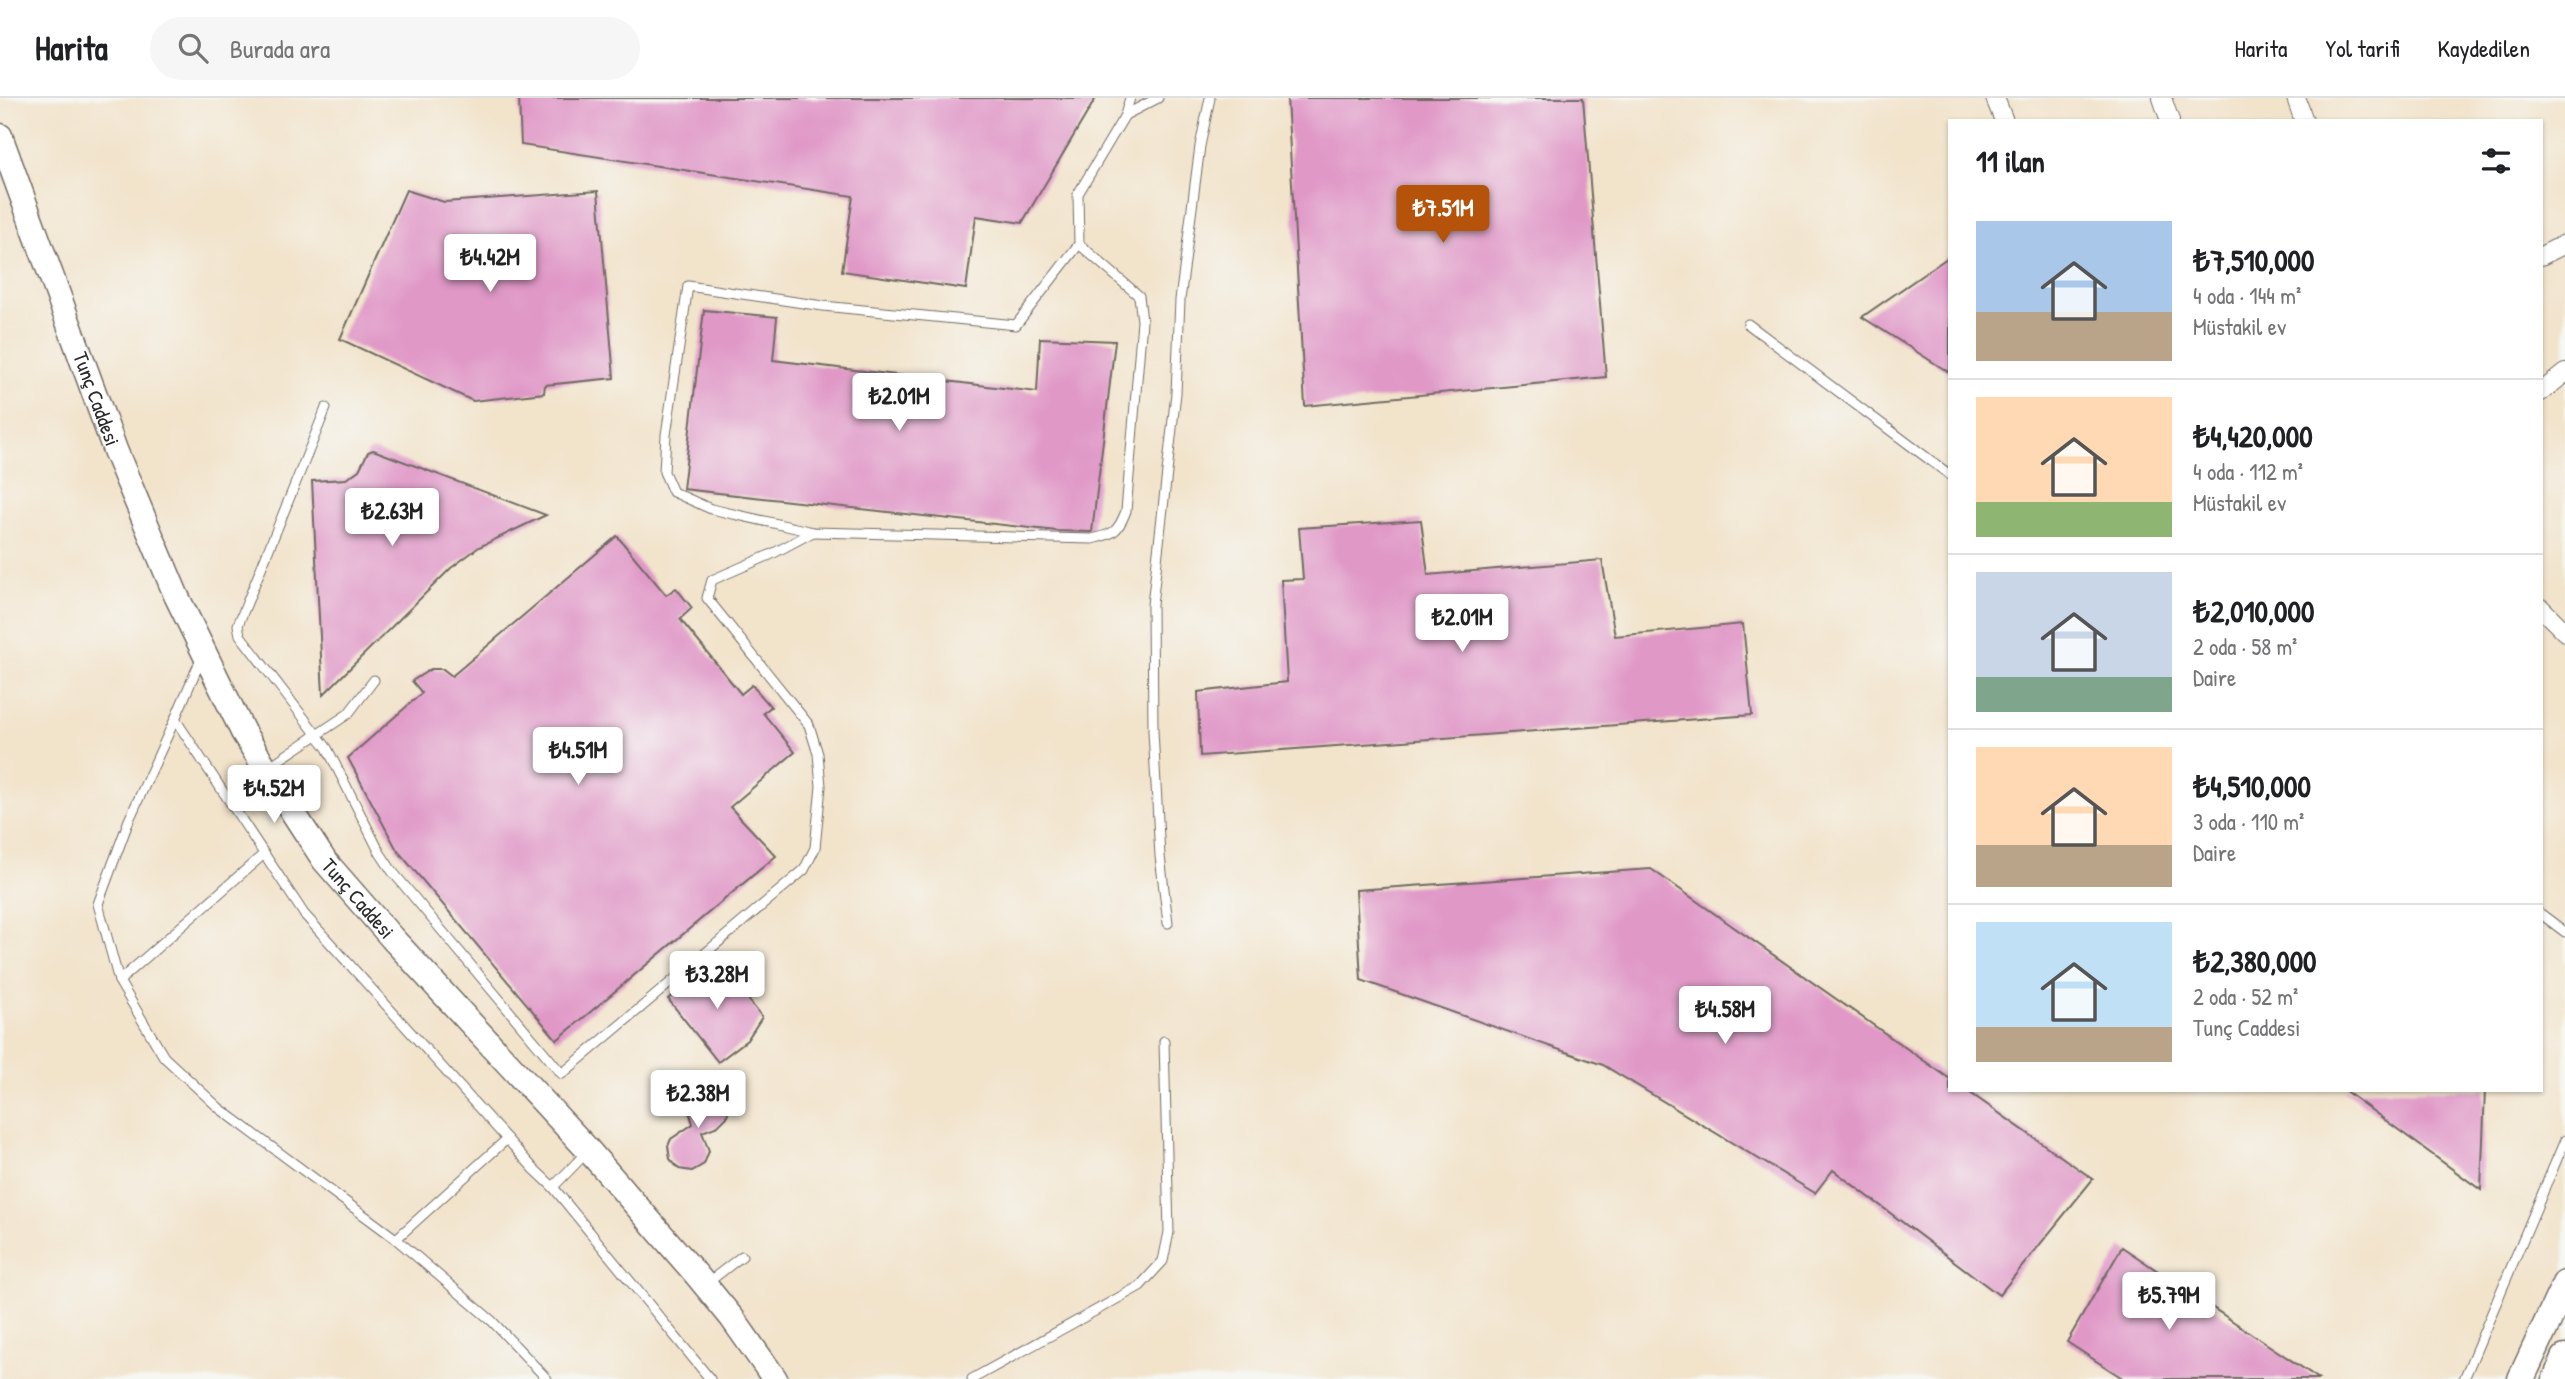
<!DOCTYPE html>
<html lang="tr">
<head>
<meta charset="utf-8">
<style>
	body { margin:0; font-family:"Patrick Hand",sans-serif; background:#f6f6f6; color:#202124; height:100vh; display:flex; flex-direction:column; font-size:26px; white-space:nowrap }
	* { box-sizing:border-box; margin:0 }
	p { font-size:23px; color:#757577 }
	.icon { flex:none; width:38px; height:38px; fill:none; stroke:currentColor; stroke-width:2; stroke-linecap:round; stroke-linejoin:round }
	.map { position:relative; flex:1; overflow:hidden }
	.drawer { position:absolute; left:1948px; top:21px; width:595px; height:973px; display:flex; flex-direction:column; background:#fff; border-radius:0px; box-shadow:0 2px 5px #0004 }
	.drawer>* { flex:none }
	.price { position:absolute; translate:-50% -60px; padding:0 16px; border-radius:7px; background:#fff; color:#222; font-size:23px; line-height:46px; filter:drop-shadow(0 2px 4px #0008) }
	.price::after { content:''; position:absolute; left:50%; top:42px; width:21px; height:16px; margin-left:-10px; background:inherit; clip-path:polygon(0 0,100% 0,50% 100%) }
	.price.on { background:#b45309; color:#fff }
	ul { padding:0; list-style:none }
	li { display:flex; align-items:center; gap:21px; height:175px; padding:0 28px }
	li+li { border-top:2px solid #e0e0e0 }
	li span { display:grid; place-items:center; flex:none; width:196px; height:140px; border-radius:0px; color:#555 }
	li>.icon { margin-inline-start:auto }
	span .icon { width:84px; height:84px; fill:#fffc; stroke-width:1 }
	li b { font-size:30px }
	h2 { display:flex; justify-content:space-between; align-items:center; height:84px; padding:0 28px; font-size:30px }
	header { display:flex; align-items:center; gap:42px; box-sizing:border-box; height:98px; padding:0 35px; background:#fff; border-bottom:2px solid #e0e0e0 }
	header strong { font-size:33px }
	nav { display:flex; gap:38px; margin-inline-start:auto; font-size:24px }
	.search { width:490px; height:63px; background:#f6f6f6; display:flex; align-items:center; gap:18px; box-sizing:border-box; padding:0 24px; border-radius:38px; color:#757577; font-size:26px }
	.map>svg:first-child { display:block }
	.building { fill:#e098c7 }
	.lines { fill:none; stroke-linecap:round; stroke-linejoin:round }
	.lane-casing { stroke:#716b63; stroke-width:11 }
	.street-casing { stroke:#716b63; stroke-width:20 }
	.secondary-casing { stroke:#716b63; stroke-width:27 }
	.primary-casing { stroke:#716b63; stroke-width:29 }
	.lane { stroke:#fff; stroke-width:9 }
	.street { stroke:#fff; stroke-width:18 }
	.secondary { stroke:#fff; stroke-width:24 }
	.primary { stroke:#fff; stroke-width:26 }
	.labels { text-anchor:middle; stroke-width:6; stroke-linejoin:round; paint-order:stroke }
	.street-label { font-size:21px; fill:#2b2b2b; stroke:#f6f6f2 }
</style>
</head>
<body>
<header>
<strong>Harita</strong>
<div class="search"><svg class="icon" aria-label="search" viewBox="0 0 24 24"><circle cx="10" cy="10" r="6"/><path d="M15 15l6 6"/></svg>Burada ara</div>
<nav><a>Harita</a><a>Yol tarifi</a><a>Kaydedilen</a></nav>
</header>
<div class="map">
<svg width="2565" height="1281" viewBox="0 0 2565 1281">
	<rect width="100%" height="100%" fill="#f6f6f2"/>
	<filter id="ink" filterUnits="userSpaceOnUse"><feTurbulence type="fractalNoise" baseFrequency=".0143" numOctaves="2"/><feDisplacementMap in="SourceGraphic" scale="14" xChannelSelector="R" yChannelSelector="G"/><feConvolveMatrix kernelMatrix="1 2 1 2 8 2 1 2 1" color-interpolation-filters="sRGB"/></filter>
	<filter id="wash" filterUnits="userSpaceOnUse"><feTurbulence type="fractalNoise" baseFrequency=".00686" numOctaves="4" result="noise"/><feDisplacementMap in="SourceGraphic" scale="28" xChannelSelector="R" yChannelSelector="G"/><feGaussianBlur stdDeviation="1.57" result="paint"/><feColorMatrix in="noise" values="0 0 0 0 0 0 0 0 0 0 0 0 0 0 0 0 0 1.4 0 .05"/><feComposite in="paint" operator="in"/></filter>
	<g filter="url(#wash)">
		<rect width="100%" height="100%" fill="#f2e3cb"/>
		<g id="blocks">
			<!-- building -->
			<g class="building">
				<polygon points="519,0 1096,0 1022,125 976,118 966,191 842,173 853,98 521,47"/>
				<polygon points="1287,0 1583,0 1606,279 1305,308"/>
				<polygon points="406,92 444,104 598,93 614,280 545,287 544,295 473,303 340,241"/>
				<polygon points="1950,158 1950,275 1862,219"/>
				<polygon points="704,212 777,219 773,262 1037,294 1040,240 1115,243 1092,434 1057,433 683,391"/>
				<polygon points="373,352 546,417 479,449 451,470 323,597 312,383 346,381 359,372 368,354"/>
				<polygon points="1421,422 1428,477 1602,462 1615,538 1743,526 1752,617 1200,658 1198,594 1287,584 1281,482 1303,481 1299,430"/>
				<polygon points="617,438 666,497 676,490 692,510 680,521 741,596 752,587 771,609 763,615 795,654 730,709 776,758 557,942 397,752 348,660 422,595 412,583 431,571 443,571 452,578"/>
				<polygon points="1651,771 1950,981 1950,992 1966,992 2093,1081 1999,1197 1833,1072 1815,1095 1603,967 1361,882 1356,792"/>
				<polygon points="717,862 762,919 747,942 718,964 668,901"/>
				<polygon points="714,991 726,1001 728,1013 727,1019 718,1028 702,1034 709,1053 704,1066 692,1073 679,1071 670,1061 668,1048 671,1041 693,1026 689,1013 692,1000 703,992"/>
				<polygon points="2344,992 2485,992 2481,1092"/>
				<polygon points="2122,1149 2319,1281 2124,1281 2067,1244"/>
			</g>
		</g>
	</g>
	<g filter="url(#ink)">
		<use href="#blocks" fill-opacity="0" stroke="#716b63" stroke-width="2"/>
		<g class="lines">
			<defs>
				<g id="lane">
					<polyline points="1125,17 1158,0"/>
					<path d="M1079,146l60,52 3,25 -16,190c-8,21 -12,23 -34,28l-279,-7 -102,-23 -38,-17 -9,-20 2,-37 22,-149 135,20 193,19 63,-81 -1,-50 47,-79 5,-17"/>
					<polyline points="1748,226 1950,377"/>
					<polyline points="326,310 238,527 240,537 327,650 380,755 392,773 562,976 804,772 815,750 821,688 818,656 809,627 707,500 712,482 772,456 813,434"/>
					<polyline points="201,561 175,621 304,816 534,1071 553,1089 587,1054"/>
					<polyline points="175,621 129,722 98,806 119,883 164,959 219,1010 396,1141 492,1223 547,1281"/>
					<polyline points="267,670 348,616 374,582"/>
					<polyline points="2541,816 2565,834"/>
					<polyline points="1168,825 1160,758 1153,633 1152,507 1176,295 1180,202 1200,48 1210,0"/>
					<polyline points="119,883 264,756"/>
					<polyline points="553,1089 710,1281"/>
					<polyline points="396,1141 507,1041"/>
					<polyline points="706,1186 742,1158"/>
					<polyline points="972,1281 1140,1188 1163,1163 1169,1134 1164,943"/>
					<polyline points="2464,1281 2565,1042"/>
				</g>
				<g id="street">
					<polyline points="1995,0 2004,23"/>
					<polyline points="2162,0 2170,23"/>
					<polyline points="2296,0 2304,23"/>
					<polyline points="2541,158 2565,146"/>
					<polyline points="2541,294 2565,275"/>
					<polyline points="2541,510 2565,534"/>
				</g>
				<g id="secondary">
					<path id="s1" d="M0,38l115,314 61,145 67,137 51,82 30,46 68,78 197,213 106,122 37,45 43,61"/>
				</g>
				<g id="primary">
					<polyline points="2521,1281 2565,1186"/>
					<polyline points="2556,1281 2565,1260"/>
				</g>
			</defs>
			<!-- lane casing -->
			<use href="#lane" class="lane-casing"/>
			<!-- street casing -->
			<use href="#street" class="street-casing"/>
			<!-- secondary casing -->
			<use href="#secondary" class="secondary-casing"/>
			<!-- primary casing -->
			<use href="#primary" class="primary-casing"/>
			<!-- lane -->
			<use href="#lane" class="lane"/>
			<!-- street -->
			<use href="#street" class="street"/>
			<!-- secondary -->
			<use href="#secondary" class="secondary"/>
			<!-- primary -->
			<use href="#primary" class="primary"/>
		</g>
	</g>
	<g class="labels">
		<!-- street labels -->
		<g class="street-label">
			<text dy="7" stroke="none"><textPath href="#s1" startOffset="280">Tunç Caddesi</textPath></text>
			<text dy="7" stroke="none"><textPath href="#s1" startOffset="847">Tunç Caddesi</textPath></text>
		</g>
	</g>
</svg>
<b class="price on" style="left:1443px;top:147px">₺7.51M</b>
<b class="price" style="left:490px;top:196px">₺4.42M</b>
<b class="price" style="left:899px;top:335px">₺2.01M</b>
<b class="price" style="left:392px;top:450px">₺2.63M</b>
<b class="price" style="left:1462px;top:556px">₺2.01M</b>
<b class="price" style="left:578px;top:689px">₺4.51M</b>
<b class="price" style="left:274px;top:727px">₺4.52M</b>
<b class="price" style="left:717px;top:913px">₺3.28M</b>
<b class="price" style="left:1725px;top:948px">₺4.58M</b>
<b class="price" style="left:698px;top:1032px">₺2.38M</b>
<b class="price" style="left:2169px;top:1234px">₺5.79M</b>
<section class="drawer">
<h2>11 ilan<svg class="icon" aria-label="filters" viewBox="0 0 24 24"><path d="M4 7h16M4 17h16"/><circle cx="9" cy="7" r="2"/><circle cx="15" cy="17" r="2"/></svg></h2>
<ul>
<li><span style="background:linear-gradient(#a9c7e8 65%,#b9a48a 0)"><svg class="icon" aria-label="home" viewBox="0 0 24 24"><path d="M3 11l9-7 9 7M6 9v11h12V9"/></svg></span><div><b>₺7,510,000</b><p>4 oda · 144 m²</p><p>Müstakil ev</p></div></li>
<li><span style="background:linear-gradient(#ffd9b3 75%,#8fb573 0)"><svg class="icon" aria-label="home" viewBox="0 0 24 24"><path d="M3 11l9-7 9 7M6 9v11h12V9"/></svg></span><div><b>₺4,420,000</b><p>4 oda · 112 m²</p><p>Müstakil ev</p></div></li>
<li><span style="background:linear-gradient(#c9d6e8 75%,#7fa58c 0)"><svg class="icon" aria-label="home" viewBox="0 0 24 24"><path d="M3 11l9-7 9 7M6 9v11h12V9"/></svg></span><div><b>₺2,010,000</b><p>2 oda · 58 m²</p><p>Daire</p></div></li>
<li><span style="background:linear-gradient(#ffd9b3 70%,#b9a48a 0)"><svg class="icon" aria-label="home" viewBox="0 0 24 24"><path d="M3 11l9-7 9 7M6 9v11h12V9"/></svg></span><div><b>₺4,510,000</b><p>3 oda · 110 m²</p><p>Daire</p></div></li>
<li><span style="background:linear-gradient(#bfe0f5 75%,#b9a48a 0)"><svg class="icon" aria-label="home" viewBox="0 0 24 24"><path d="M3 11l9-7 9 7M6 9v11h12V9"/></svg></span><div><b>₺2,380,000</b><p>2 oda · 52 m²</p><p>Tunç Caddesi</p></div></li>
</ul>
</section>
</div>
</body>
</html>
